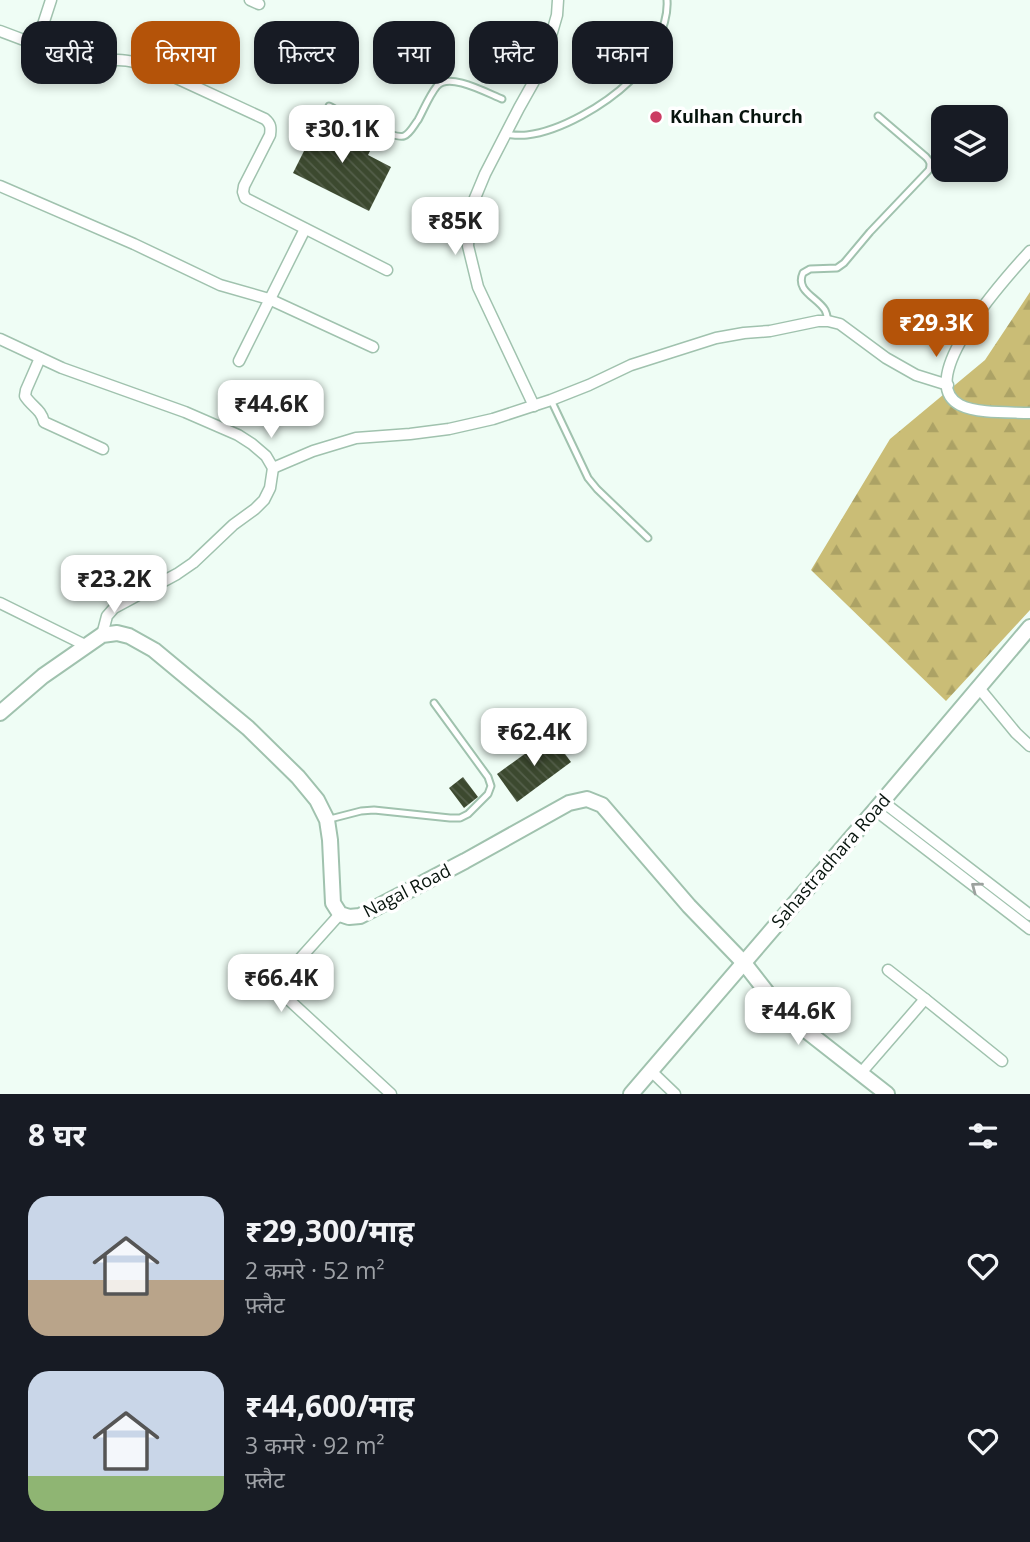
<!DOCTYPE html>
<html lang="hi">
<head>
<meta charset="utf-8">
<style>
	body { margin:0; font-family:"Open Sans","Noto Sans Devanagari",sans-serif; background:#242831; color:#f1f3f6; height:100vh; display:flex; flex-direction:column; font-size:26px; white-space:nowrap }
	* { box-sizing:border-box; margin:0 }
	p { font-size:23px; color:#9ea1a6 }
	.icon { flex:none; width:38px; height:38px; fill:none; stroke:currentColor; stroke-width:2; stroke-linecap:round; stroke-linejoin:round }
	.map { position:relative; height:1094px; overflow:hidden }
	.details { display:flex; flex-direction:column; background:#171b24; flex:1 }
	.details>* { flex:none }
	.top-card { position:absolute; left:21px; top:21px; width:989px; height:63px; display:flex; gap:14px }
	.controls { position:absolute; left:931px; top:105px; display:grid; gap:14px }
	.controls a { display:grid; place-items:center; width:77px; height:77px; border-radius:14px; background:#171b24; box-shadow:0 4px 10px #0003; font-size:35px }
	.price { position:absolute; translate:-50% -60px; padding:0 16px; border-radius:14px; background:#fff; color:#222; font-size:23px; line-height:46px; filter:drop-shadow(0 2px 4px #0008) }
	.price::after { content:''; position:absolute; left:50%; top:42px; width:21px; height:16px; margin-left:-10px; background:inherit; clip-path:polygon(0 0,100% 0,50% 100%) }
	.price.on { background:#b45309; color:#fff }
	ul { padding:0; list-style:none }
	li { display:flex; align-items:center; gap:21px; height:175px; padding:0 28px }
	li span { display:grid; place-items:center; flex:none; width:196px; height:140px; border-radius:21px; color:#555 }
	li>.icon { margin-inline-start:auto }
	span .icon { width:84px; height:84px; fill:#fffc; stroke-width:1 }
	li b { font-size:30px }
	h2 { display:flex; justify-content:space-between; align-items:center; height:84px; padding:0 28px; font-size:30px }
	.pill { padding:0 24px; border-radius:21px; background:#171b24; box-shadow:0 4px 10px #0003; font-size:24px; line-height:63px }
	.pill.on { background:#b45309; color:#fff }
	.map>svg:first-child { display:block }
	.forest { fill:url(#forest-firs) }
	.building { fill:url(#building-back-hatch) }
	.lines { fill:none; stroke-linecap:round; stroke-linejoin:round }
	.lane-casing { stroke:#a0c2ae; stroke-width:9 }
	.street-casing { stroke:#a0c2ae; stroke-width:13 }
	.secondary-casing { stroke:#a0c2ae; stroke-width:18 }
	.lane { stroke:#fff; stroke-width:5 }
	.street { stroke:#fff; stroke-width:10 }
	.secondary { stroke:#fff; stroke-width:14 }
	.oneway { stroke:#9ca19e }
	.poi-dot { fill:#cb3c63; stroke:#fff; stroke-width:2.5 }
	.labels { text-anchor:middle; stroke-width:7; stroke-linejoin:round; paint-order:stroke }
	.poi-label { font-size:18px; font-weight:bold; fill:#07140d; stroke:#fff; text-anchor:start }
	.street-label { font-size:18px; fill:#07140d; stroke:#fff }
</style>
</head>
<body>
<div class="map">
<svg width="1030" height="1094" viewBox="0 0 1030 1094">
	<defs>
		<pattern id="forest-firs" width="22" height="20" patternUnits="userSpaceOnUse" patternTransform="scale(1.75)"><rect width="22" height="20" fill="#cabd76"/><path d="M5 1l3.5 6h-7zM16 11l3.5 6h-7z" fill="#aca265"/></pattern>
		<pattern id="building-back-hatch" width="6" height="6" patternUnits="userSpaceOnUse" patternTransform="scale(1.75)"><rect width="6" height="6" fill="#3c492f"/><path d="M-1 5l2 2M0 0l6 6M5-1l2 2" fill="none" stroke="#545f4a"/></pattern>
	</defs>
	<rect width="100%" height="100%" fill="#effdf5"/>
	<!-- forest -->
	<polygon class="forest" points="1030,292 1030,610 946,701 811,570 890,439 985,360"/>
	<!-- building -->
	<g class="building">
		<polygon points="321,117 374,143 368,155 391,167 369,211 293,173"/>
		<polygon points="551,735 571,762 517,802 497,774"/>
		<polygon points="463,777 478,797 464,808 449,788"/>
	</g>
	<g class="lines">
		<defs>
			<g id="lane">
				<path d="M329,106c12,6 64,34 75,30 6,-2 10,-11 14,-16 6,-11 11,-24 19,-34 12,-14 50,7 65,13"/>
				<path d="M505,134c7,1 15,2 22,1 34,-4 78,-30 103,-54 19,-18 39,-55 37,-81"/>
				<path d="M828,321c-1,-5 -1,-7 -3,-11 -8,-13 -30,-19 -22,-37l7,-4 27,-1 7,-5 26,-31 59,-62c2,-6 1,-9 -3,-13l-48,-41"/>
				<polyline points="551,400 588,478 597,489 648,538"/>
				<polyline points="330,819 361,811 374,810 450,818 460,818 468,814 488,794 491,786 488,777 434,703"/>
			</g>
			<g id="street">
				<polyline points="250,0 259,4"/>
				<path d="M0,31l77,29c14,3 27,0 41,0 14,0 28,5 41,10l106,49c6,5 6,9 5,16l-26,51 -1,6 2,6 142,72"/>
				<polyline points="36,46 51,0"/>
				<polyline points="0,186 134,244 220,285 269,299 373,347"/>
				<path d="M1030,251c-20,22 -119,129 -70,154 18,9 50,7 70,8"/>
				<polyline points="0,339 62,368 185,412 238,435 252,444 266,456 273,468 270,488 264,500 255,509 233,525 193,563 177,574 114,608 107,616 102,635"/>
				<path d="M40,358l-14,32 -1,6c7,11 16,13 19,26l59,27"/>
				<polyline points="239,361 305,229"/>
				<polyline points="534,406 478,287 468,246 470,210 485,174 519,108 542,67 557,15 558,0"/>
				<polyline points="273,468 313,451 356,438 410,434 449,429 493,419 551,400 589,385 631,365 716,338 744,333 770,331 818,321 828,321 840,324 886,358 916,375 948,385"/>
				<polyline points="0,603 87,646"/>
				<polyline points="979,688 1016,733 1030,746"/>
				<polyline points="883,802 1030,915"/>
				<polyline points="875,810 1030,929"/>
				<path d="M340,914l-52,58c-4,11 -4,17 1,28l102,94"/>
				<polyline points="925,999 1002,1061"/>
				<polyline points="651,1071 675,1094"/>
				<polyline points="860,1074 925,999 888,970"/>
			</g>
			<g id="secondary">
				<polyline points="0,713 43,676 102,635 117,633 129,636 154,650 248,728 298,777 317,800 327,820 330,840 333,903 340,914 349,917 360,916 465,861 569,803 587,799 602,805 689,906 744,963 769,995 804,1029 887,1094"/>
				<polyline points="631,1094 875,810 1030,627"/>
			</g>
		</defs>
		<!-- lane casing -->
		<use href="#lane" class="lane-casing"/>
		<!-- street casing -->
		<use href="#street" class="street-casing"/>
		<!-- secondary casing -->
		<use href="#secondary" class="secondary-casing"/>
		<!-- lane -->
		<use href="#lane" class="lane"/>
		<!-- street -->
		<use href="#street" class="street"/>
		<!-- secondary -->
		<use href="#secondary" class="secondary"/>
	</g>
	<!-- one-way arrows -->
	<defs><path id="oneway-chevron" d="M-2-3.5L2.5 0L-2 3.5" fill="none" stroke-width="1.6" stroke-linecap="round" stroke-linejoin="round" transform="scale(1.75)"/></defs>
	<use class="oneway" href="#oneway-chevron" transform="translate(976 887) rotate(-143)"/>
	<!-- markers -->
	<circle class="poi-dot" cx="656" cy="117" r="7"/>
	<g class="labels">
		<!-- poi labels -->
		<g class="poi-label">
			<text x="670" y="123">Kulhan Church</text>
		</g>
		<!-- street labels -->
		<g class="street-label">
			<text transform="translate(831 861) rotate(-49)" y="6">Sahastradhara Road</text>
			<text transform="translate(407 891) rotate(-27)" y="6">Nagal Road</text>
		</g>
	</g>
</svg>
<div class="controls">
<a><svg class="icon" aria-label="layers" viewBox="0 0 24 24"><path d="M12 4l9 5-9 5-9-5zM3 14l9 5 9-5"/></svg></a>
</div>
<b class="price" style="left:342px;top:165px">₹30.1K</b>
<b class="price" style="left:455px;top:257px">₹85K</b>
<b class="price on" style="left:936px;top:359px">₹29.3K</b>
<b class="price" style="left:271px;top:440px">₹44.6K</b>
<b class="price" style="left:114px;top:615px">₹23.2K</b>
<b class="price" style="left:534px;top:768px">₹62.4K</b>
<b class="price" style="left:281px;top:1014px">₹66.4K</b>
<b class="price" style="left:798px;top:1047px">₹44.6K</b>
<div class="top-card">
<a class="pill">खरीदें</a>
<a class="pill on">किराया</a>
<a class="pill">फ़िल्टर</a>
<a class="pill">नया</a>
<a class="pill">फ़्लैट</a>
<a class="pill">मकान</a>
</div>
</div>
<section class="details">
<h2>8 घर<svg class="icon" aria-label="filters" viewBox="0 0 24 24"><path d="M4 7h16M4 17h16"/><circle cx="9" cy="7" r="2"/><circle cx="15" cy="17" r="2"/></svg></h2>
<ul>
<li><span style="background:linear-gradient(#c9d6e8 60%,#b9a48a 0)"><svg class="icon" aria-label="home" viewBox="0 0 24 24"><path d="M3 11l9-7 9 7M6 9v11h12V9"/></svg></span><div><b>₹29,300/माह</b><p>2 कमरे · 52 m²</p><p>फ़्लैट</p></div><svg class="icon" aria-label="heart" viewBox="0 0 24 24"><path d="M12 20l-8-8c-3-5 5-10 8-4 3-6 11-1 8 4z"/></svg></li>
<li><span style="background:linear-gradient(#c9d6e8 75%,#8fb573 0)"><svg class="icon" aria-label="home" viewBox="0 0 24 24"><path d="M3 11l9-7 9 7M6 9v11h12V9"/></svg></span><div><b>₹44,600/माह</b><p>3 कमरे · 92 m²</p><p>फ़्लैट</p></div><svg class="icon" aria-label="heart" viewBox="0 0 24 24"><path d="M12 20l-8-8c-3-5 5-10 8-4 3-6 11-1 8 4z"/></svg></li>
</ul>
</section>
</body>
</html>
